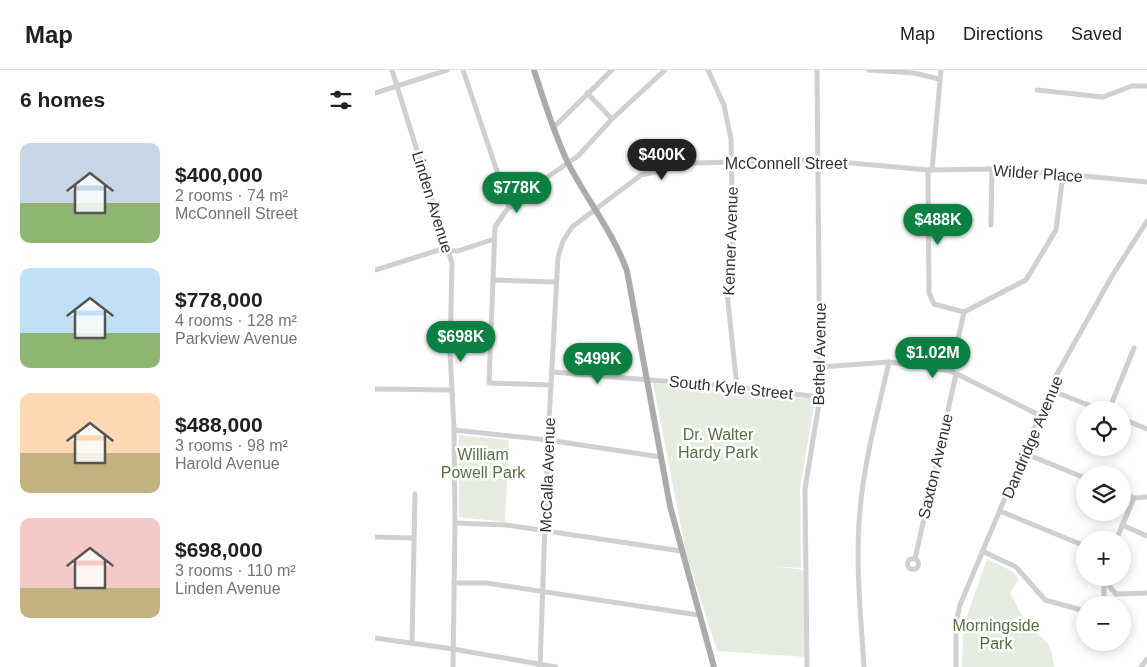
<!DOCTYPE html>
<html lang="en">
<head>
<meta charset="utf-8">
<style>
	body { margin:0; font-family:Arial,sans-serif; background:#f6f6f6; color:#202124; height:100vh; display:flex; flex-direction:column; font-size:19px; white-space:nowrap }
	* { box-sizing:border-box; margin:0 }
	p { font-size:16px; color:#757577 }
	.icon { flex:none; width:28px; height:28px; fill:none; stroke:currentColor; stroke-width:2; stroke-linecap:round; stroke-linejoin:round }
	.map { position:relative; flex:1; overflow:hidden }
	.sheet { display:flex; flex-direction:column; background:#fff; width:375px }
	.sheet>* { flex:none }
	.tools { position:absolute; left:701px; top:331px; display:grid; gap:10px }
	.tools a { display:grid; place-items:center; width:55px; height:55px; border-radius:50%; background:#fff; box-shadow:0 2px 12px #0003; font-size:25px }
	.price { position:absolute; translate:-50% -42px; padding:0 11px; border-radius:18px; background:#0b8043; color:#fff; font-size:16px; line-height:32px; filter:drop-shadow(0 1px 2px #0008) }
	.price::after { content:''; position:absolute; left:50%; top:30px; width:15px; height:11px; margin-left:-8px; background:inherit; clip-path:polygon(0 0,100% 0,50% 100%) }
	.price.on { background:#222; color:#fff }
	ul { padding:0; list-style:none }
	li { display:flex; align-items:center; gap:15px; height:125px; padding:0 20px }
	li span { display:grid; place-items:center; flex:none; width:140px; height:100px; border-radius:10px; color:#555 }
	li>.icon { margin-inline-start:auto }
	span .icon { width:60px; height:60px; fill:#fffc; stroke-width:1 }
	li b { font-size:21px }
	h2 { display:flex; justify-content:space-between; align-items:center; height:60px; padding:0 20px; font-size:21px }
	header { display:flex; align-items:center; gap:30px; box-sizing:border-box; height:70px; padding:0 25px; background:#fff; border-bottom:1px solid #e0e0e0 }
	header strong { font-size:24px }
	nav { display:flex; gap:28px; margin-inline-start:auto; font-size:18px }
	main { display:flex; flex:1; min-height:0 }
	.map>svg:first-child { display:block }
	.green { fill:#e6ecdf }
	.lines { fill:none; stroke-linecap:round; stroke-linejoin:round }
	.minor { stroke:#d0d0d0; stroke-width:5 }
	.major { stroke:#ababab; stroke-width:6 }
	.labels { text-anchor:middle; stroke-width:5; stroke-linejoin:round; paint-order:stroke }
	.street-label { font-size:16px; fill:#333; stroke:#fff }
	.park-label { font-size:16px; fill:#56703f; stroke:#fff }
</style>
</head>
<body>
<header>
<strong>Map</strong>
<nav><a>Map</a><a>Directions</a><a>Saved</a></nav>
</header>
<main>
<section class="sheet">
<h2>6 homes<svg class="icon" aria-label="filters" viewBox="0 0 24 24"><path d="M4 7h16M4 17h16"/><circle cx="9" cy="7" r="2"/><circle cx="15" cy="17" r="2"/></svg></h2>
<ul>
<li><span style="background:linear-gradient(#c9d6e8 60%,#8fb573 0)"><svg class="icon" aria-label="home" viewBox="0 0 24 24"><path d="M3 11l9-7 9 7M6 9v11h12V9"/></svg></span><div><b>$400,000</b><p>2 rooms · 74 m²</p><p>McConnell Street</p></div></li>
<li><span style="background:linear-gradient(#bfe0f5 65%,#8fb573 0)"><svg class="icon" aria-label="home" viewBox="0 0 24 24"><path d="M3 11l9-7 9 7M6 9v11h12V9"/></svg></span><div><b>$778,000</b><p>4 rooms · 128 m²</p><p>Parkview Avenue</p></div></li>
<li><span style="background:linear-gradient(#ffd9b3 60%,#c2b280 0)"><svg class="icon" aria-label="home" viewBox="0 0 24 24"><path d="M3 11l9-7 9 7M6 9v11h12V9"/></svg></span><div><b>$488,000</b><p>3 rooms · 98 m²</p><p>Harold Avenue</p></div></li>
<li><span style="background:linear-gradient(#f6c9c9 70%,#c2b280 0)"><svg class="icon" aria-label="home" viewBox="0 0 24 24"><path d="M3 11l9-7 9 7M6 9v11h12V9"/></svg></span><div><b>$698,000</b><p>3 rooms · 110 m²</p><p>Linden Avenue</p></div></li>
</ul>
</section>
<div class="map">
<svg width="772" height="597" viewBox="0 0 772 597">
	<rect width="100%" height="100%" fill="#fff"/>
	<!-- green -->
	<g class="green">
		<polygon points="278,313 440,329 425,418 426,498 396,496 428,500 432,587 342,581 311,483"/>
		<polygon points="84,365 134,370 130,452 84,447"/>
		<path d="M612,489l25,12 7,9 -9,13c5,9 10,20 16,28 15,20 25,15 28,46h-92l1,-40z"/>
	</g>
	<g class="lines">
		<!-- minor -->
		<g class="minor">
			<polyline points="17,0 77,193 75,281 79,360 80,453 78,597"/>
			<polyline points="88,0 134,137"/>
			<polyline points="333,0 349,35 356,69 358,177 352,223 362,317"/>
			<polyline points="494,0 539,3 564,9"/>
			<polyline points="662,20 728,27 757,16 772,16"/>
			<polyline points="0,23 72,0"/>
			<polyline points="212,23 237,49"/>
			<polyline points="178,58 237,0"/>
			<polyline points="553,100 554,223 559,234 589,242"/>
			<polyline points="557,100 566,0"/>
			<polyline points="616,155 617,99"/>
			<polyline points="0,200 64,180 83,181 119,169"/>
			<polyline points="119,210 181,212"/>
			<polyline points="445,297 514,292 576,301 664,345"/>
			<polyline points="576,301 589,242 651,210 681,160 688,104"/>
			<polyline points="177,302 362,317 445,327"/>
			<polyline points="176,315 114,313 120,157 130,142 148,124 203,86 237,49 290,0"/>
			<polyline points="0,319 77,320"/>
			<polyline points="675,320 726,340"/>
			<polyline points="734,340 759,278"/>
			<polyline points="748,349 772,359"/>
			<polyline points="79,360 173,370 286,387"/>
			<polyline points="649,383 710,408"/>
			<polyline points="748,423 759,428 772,427"/>
			<polyline points="625,441 710,476"/>
			<polyline points="80,453 131,455 306,481"/>
			<polyline points="747,455 772,466"/>
			<polyline points="0,467 39,468"/>
			<polyline points="741,470 759,428"/>
			<polyline points="607,481 641,497 670,530 710,541"/>
			<circle cx="538" cy="494" r="5.5"/>
			<polyline points="540,489 581,304"/>
			<polyline points="729,508 729,535"/>
			<polyline points="734,508 734,516 741,524 772,523"/>
			<polyline points="79,513 111,513 323,545"/>
			<polyline points="0,568 78,579 181,597"/>
			<polyline points="37,573 40,424"/>
			<polyline points="165,597 173,370 183,187 188,171 197,157 266,105 321,93 444,90 553,100 617,99 688,104 772,112"/>
			<polyline points="432,597 430,419 445,327 442,0"/>
			<path d="M489,597c-3,-51 -9,-104 -4,-156 4,-50 18,-100 29,-149"/>
			<polyline points="581,597 581,553 585,535 682,304 737,206 772,151"/>
			<polyline points="766,597 772,589"/>
		</g>
		<!-- major -->
		<path class="major" d="M159,0c10,31 20,64 34,93 19,37 45,69 59,108l43,235 44,161"/>
	</g>
	<g class="labels">
		<!-- street labels -->
		<g class="street-label">
			<text x="411" y="99">McConnell Street</text>
			<text transform="translate(663 103) rotate(4)" y="6">Wilder Place</text>
			<text transform="translate(58 132) rotate(73)" y="6">Linden Avenue</text>
			<text transform="translate(355 171) rotate(-88)" y="6">Kenner Avenue</text>
			<text transform="translate(444 284) rotate(-89)" y="6">Bethel Avenue</text>
			<text transform="translate(356 317) rotate(6)" y="6">South Kyle Street</text>
			<text transform="translate(657 367) rotate(-67)" y="6">Dandridge Avenue</text>
			<text transform="translate(560 396) rotate(-77)" y="6">Saxton Avenue</text>
			<text transform="translate(172 405) rotate(-88)" y="6">McCalla Avenue</text>
		</g>
		<!-- park labels -->
		<g class="park-label">
			<text x="343" y="370">Dr. Walter<tspan x="343" dy="18">Hardy Park</tspan></text>
			<text x="108" y="390">William<tspan x="108" dy="18">Powell Park</tspan></text>
			<text x="621" y="561">Morningside<tspan x="621" dy="18">Park</tspan></text>
		</g>
	</g>
</svg>
<div class="tools">
<a><svg class="icon" aria-label="locate" viewBox="0 0 24 24"><circle cx="12" cy="12" r="6"/><path d="M12 2v4M12 18v4M2 12h4M18 12h4"/></svg></a>
<a><svg class="icon" aria-label="layers" viewBox="0 0 24 24"><path d="M12 4l9 5-9 5-9-5zM3 14l9 5 9-5"/></svg></a>
<a>+</a>
<a>−</a>
</div>
<b class="price on" style="left:287px;top:111px">$400K</b>
<b class="price" style="left:142px;top:144px">$778K</b>
<b class="price" style="left:563px;top:176px">$488K</b>
<b class="price" style="left:86px;top:293px">$698K</b>
<b class="price" style="left:558px;top:309px">$1.02M</b>
<b class="price" style="left:223px;top:315px">$499K</b>
</div>
</main>
</body>
</html>
